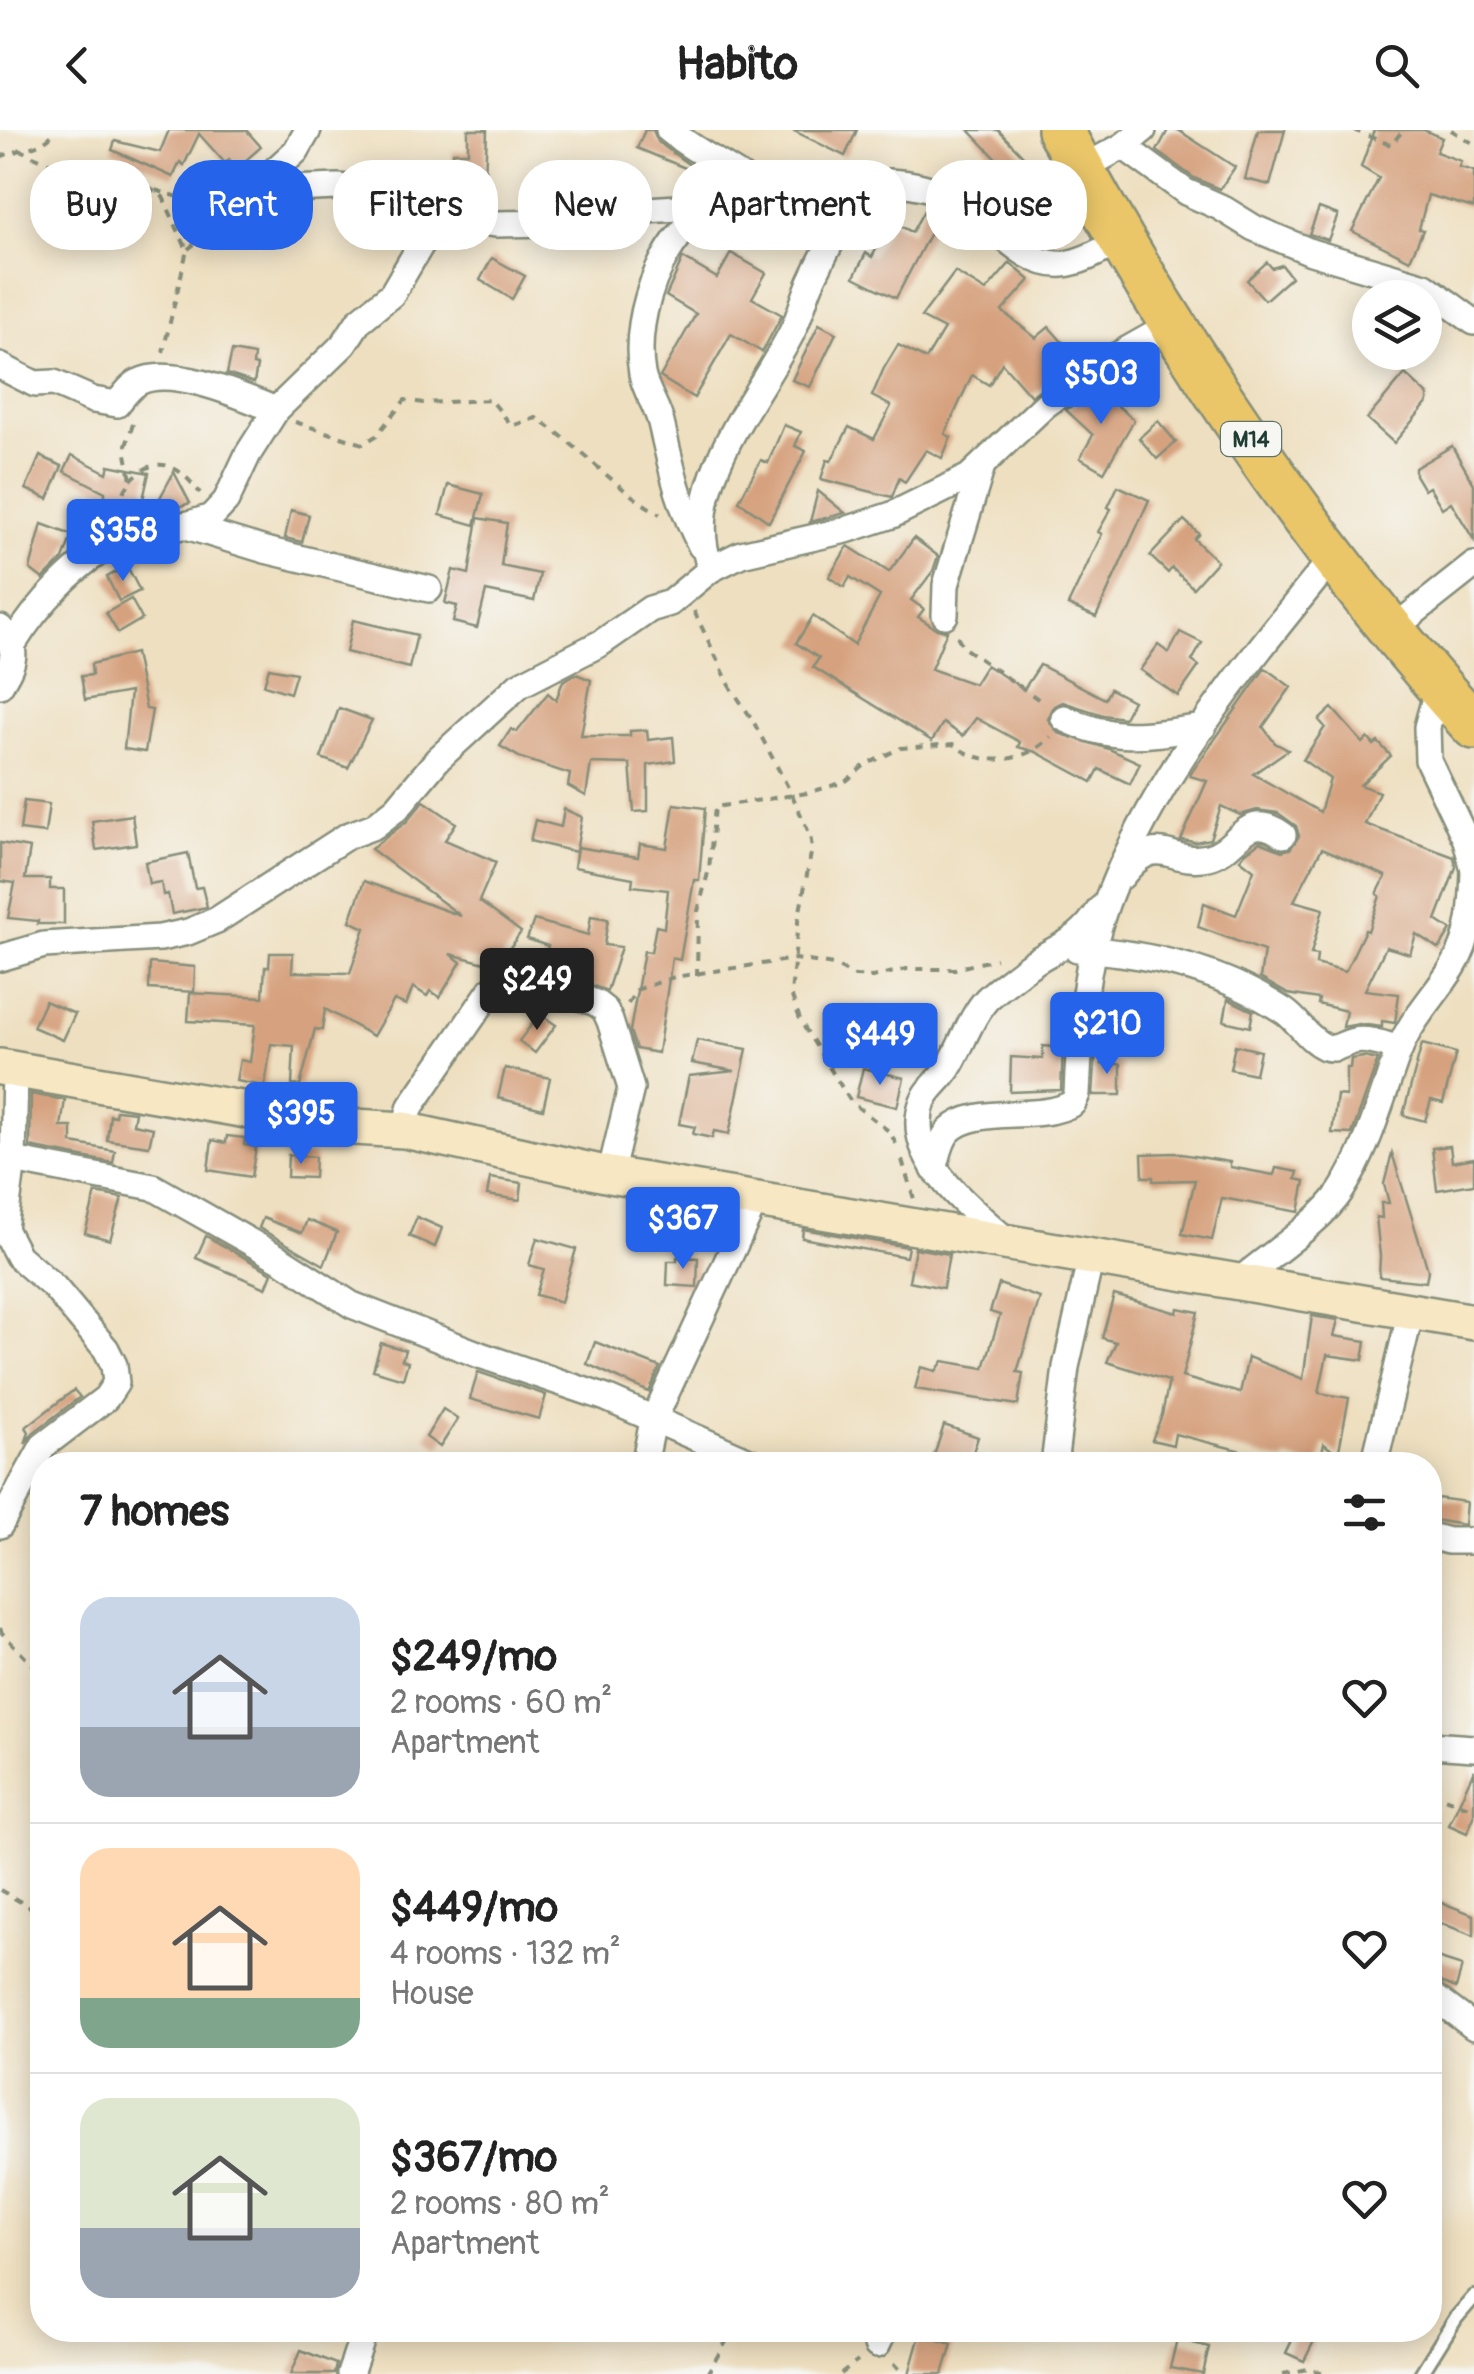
<!DOCTYPE html>
<html lang="en">
<head>
<meta charset="utf-8">
<style>
	body { margin:0; font-family:Pangolin,sans-serif; background:#f6f6f6; color:#222; height:100vh; display:flex; flex-direction:column; font-size:38px; white-space:nowrap }
	* { box-sizing:border-box; margin:0 }
	p { font-size:32px; color:#767676 }
	.icon { flex:none; width:55px; height:55px; fill:none; stroke:currentColor; stroke-width:2; stroke-linecap:round; stroke-linejoin:round }
	.map { position:relative; flex:1; overflow:hidden }
	.drawer { position:absolute; left:30px; top:1322px; width:1412px; height:890px; display:flex; flex-direction:column; background:#fff; border-radius:40px; box-shadow:0 5px 25px #0003 }
	.drawer>* { flex:none }
	.top-card { position:absolute; left:30px; top:30px; width:1415px; height:90px; display:flex; gap:20px }
	.fabs { position:absolute; left:1352px; top:150px; display:grid; gap:20px }
	.fabs a { display:grid; place-items:center; width:90px; height:90px; border-radius:50%; background:#fff; box-shadow:0 5px 25px #0003; font-size:50px }
	.price { position:absolute; translate:-50% -85px; padding:0 22px; border-radius:10px; background:#2563eb; color:#fff; font-size:32px; line-height:65px; filter:drop-shadow(0 2px 5px #0008) }
	.price::after { content:''; position:absolute; left:50%; top:60px; width:30px; height:22px; margin-left:-15px; background:inherit; clip-path:polygon(0 0,100% 0,50% 100%) }
	.price.on { background:#222; color:#fff }
	ul { padding:0; list-style:none }
	li { display:flex; align-items:center; gap:30px; height:250px; padding:0 50px }
	li+li { border-top:2px solid #e0e0e0 }
	li span { display:grid; place-items:center; flex:none; width:280px; height:200px; border-radius:30px; color:#555 }
	li>.icon { margin-inline-start:auto }
	span .icon { width:120px; height:120px; fill:#fffc; stroke-width:1 }
	li b { font-size:42px }
	h2 { display:flex; justify-content:space-between; align-items:center; height:120px; padding:0 50px; font-size:42px }
	.tag { padding:0 35px; border-radius:40px; background:#fff; box-shadow:0 5px 25px #0003; font-size:35px; line-height:90px }
	.tag.on { background:#2563eb; color:#fff }
	header { display:flex; justify-content:space-between; align-items:center; height:130px; padding:0 50px; background:#fff; font-size:45px; font-weight:700 }
	.map>svg:first-child { display:block }
	.building { fill:#d6a17e; fill-rule:evenodd }
	.lines { fill:none; stroke-linecap:round; stroke-linejoin:round }
	.lane-casing { stroke:#868e7a; stroke-width:18 }
	.street-casing { stroke:#868e7a; stroke-width:30 }
	.secondary-casing { stroke:#868e7a; stroke-width:40 }
	.highway-casing { stroke:#868e7a; stroke-width:50 }
	.path { stroke:#868e7a; stroke-width:4; stroke-dasharray:8 8; stroke-linecap:butt }
	.lane { stroke:#fff; stroke-width:12 }
	.street { stroke:#fff; stroke-width:25 }
	.secondary { stroke:#f7e8c3; stroke-width:35 }
	.highway { stroke:#eac669; stroke-width:45 }
	.labels { text-anchor:middle; stroke-width:10; stroke-linejoin:round; paint-order:stroke }
	.shield { fill:#f6f6f2; stroke:#60746d; stroke-width:2.5 }
	.shield-label { font-size:22px; font-weight:bold; fill:#1f3d34 }
</style>
</head>
<body>
<header><svg class="icon" aria-label="back" viewBox="0 0 24 24"><path d="M15 5l-7 7 7 7"/></svg>Habito<svg class="icon" aria-label="search" viewBox="0 0 24 24"><circle cx="10" cy="10" r="6"/><path d="M15 15l6 6"/></svg></header>
<div class="map">
<svg width="1474" height="2244" viewBox="0 0 1474 2244">
	<rect width="100%" height="100%" fill="#f6f6f2"/>
	<filter id="ink" filterUnits="userSpaceOnUse"><feTurbulence type="fractalNoise" baseFrequency=".01" numOctaves="2"/><feDisplacementMap in="SourceGraphic" scale="20" xChannelSelector="R" yChannelSelector="G"/><feConvolveMatrix kernelMatrix="1 2 1 2 8 2 1 2 1" color-interpolation-filters="sRGB"/></filter>
	<filter id="wash" filterUnits="userSpaceOnUse"><feTurbulence type="fractalNoise" baseFrequency=".0048" numOctaves="4" result="noise"/><feDisplacementMap in="SourceGraphic" scale="40" xChannelSelector="R" yChannelSelector="G"/><feGaussianBlur stdDeviation="2.25" result="paint"/><feColorMatrix in="noise" values="0 0 0 0 0 0 0 0 0 0 0 0 0 0 0 0 0 1.4 0 .05"/><feComposite in="paint" operator="in"/></filter>
	<g filter="url(#wash)">
		<rect width="100%" height="100%" fill="#eedfc0"/>
		<g id="blocks">
			<!-- building -->
			<g class="building">
				<polygon points="169,0 246,0 261,17 237,38 229,29 225,33 199,4 184,35 180,32 173,47 112,20 115,11 160,22"/>
				<polygon points="468,0 487,0 484,72 469,72 469,62 453,60 453,22 468,22"/>
				<polygon points="645,0 653,0 658,12 691,36 690,40 637,18"/>
				<polygon points="792,0 857,0 845,26"/>
				<polygon points="969,0 998,0 1025,28 1010,43"/>
				<polygon points="1168,0 1178,0 1235,37 1220,59 1194,48 1157,21"/>
				<polygon points="1258,0 1285,0 1270,55 1245,49"/>
				<polygon points="1374,0 1424,0 1442,8 1436,22 1461,31 1459,37 1474,41 1474,78 1428,65 1419,99 1423,100 1410,130 1352,101 1379,48 1361,37"/>
				<polygon points="927,75 942,80 896,168 854,147 866,123 872,127 891,91 912,102"/>
				<polygon points="1319,78 1338,85 1328,110 1309,104"/>
				<polygon points="731,123 766,143 752,168 782,185 762,222 731,204 694,268 660,247 696,184 666,166 683,128 717,148"/>
				<polygon points="492,128 525,146 512,169 480,150"/>
				<polygon points="1267,132 1272,138 1282,135 1291,147 1265,170 1247,150"/>
				<polygon points="1010,133 1030,150 1002,181 1036,208 1049,197 1079,231 1031,266 1002,233 989,255 972,245 945,304 951,307 942,328 926,320 905,352 899,348 892,367 821,349 827,330 831,331 849,297 874,309 891,276 872,266 884,238 898,215 926,229 944,199 921,187 955,142 986,161"/>
				<polygon points="819,194 836,203 810,257 792,250"/>
				<polygon points="232,221 254,225 253,235 257,236 254,253 227,244"/>
				<polygon points="1405,244 1428,265 1428,272 1394,313 1367,289"/>
				<polygon points="1097,258 1134,290 1104,342 1080,328 1093,305 1066,280"/>
				<polygon points="1158,291 1176,312 1157,329 1139,308"/>
				<polygon points="784,295 801,302 795,316 806,321 769,392 739,371 761,330 768,333"/>
				<polygon points="1452,316 1474,354 1474,410 1451,372 1442,378 1429,357 1424,360 1415,345 1415,338"/>
				<polygon points="72,325 107,343 109,335 149,343 139,387 105,388 105,362 64,341"/>
				<polygon points="40,326 62,336 48,369 26,359"/>
				<polygon points="174,342 190,373 149,387 155,377"/>
				<polygon points="448,355 483,364 475,395 440,385"/>
				<polygon points="1118,356 1149,370 1096,487 1068,475 1102,404 1098,402 1111,379 1108,377"/>
				<polygon points="818,361 845,383 810,392"/>
				<polygon points="291,380 309,385 302,412 285,408"/>
				<polygon points="478,388 507,393 501,436 540,444 534,471 486,461 477,498 453,492 457,476 445,473 453,440 469,444"/>
				<polygon points="1184,390 1199,404 1194,409 1217,431 1193,458 1172,438 1168,443 1150,426"/>
				<polygon points="42,394 72,405 63,429 43,449 30,439"/>
				<polygon points="914,408 938,426 933,441 911,470 924,479 918,487 937,499 947,501 931,539 974,554 986,535 1024,559 1040,535 1105,569 1110,559 1133,571 1124,588 1103,585 1063,572 1054,576 1048,589 1058,603 1109,619 1140,633 1130,654 1099,639 1092,652 1036,622 1018,617 1020,612 976,588 963,606 943,593 932,611 813,537 819,528 796,513 813,486 854,515 880,466 850,447 844,457 829,447 848,416 889,442"/>
				<polygon points="127,436 140,461 119,471 107,447"/>
				<polygon points="131,469 142,489 118,503 106,483"/>
				<polygon points="353,490 417,505 409,538 346,522"/>
				<polygon points="1180,502 1202,513 1192,531 1199,536 1178,566 1140,540 1158,515 1169,523"/>
				<polygon points="135,523 146,579 152,580 145,622 124,619 130,562 85,570 81,546 92,545 91,534"/>
				<polygon points="269,538 296,543 290,563 264,555"/>
				<path d="M1265,538l26,19 -28,40 12,16 13,7 -35,24 67,38 10,-33 -27,-19 22,-33 -6,-7 13,-12 31,35 5,-5 6,7 4,-3 13,14 -31,29 19,7 -14,32 89,33 2,10 -20,53 15,10 -12,19 -23,-15 -6,20 -24,-7 -21,43 34,4 -4,29 -13,-2v6l-23,-3 -16,3 3,-16 -28,-7 1,-5 -31,-5 -28,-16 4,-27 -66,-24 6,-24 32,12 18,-45 -14,-11 6,-7 14,-10 22,9 8,-2 9,-13 -3,-10 -18,-13 -21,-3 -17,5 -19,-9 -11,33 -15,3 -14,-2 26,-59 -17,-5 1,-3zM1322,718l64,28 -9,18 3,2 -12,35 -3,-1 -20,42 -29,-8 1,-9 -6,-1 12,-45 -29,-8z"/>
				<polygon points="576,544 591,550 581,606 630,606 630,601 647,600 648,610 673,607 675,631 648,635 648,681 634,682 630,634 591,633 586,666 568,656 570,644 521,628 500,616 511,599 517,602 548,563 556,570 563,551"/>
				<polygon points="339,578 372,590 348,638 321,628"/>
				<polygon points="24,671 49,674 45,703 20,700"/>
				<polygon points="424,671 456,693 445,710 496,732 479,771 521,802 497,836 450,824 461,832 440,867 430,861 427,866 413,857 406,875 394,870 373,906 325,879 322,900 315,899 300,956 292,955 294,916 271,914 265,956 236,951 240,930 250,932 255,895 188,891 190,863 263,867 265,837 269,837 270,823 293,823 292,842 350,843 365,798 350,791 364,751 461,786 371,719 407,691"/>
				<polygon points="674,674 705,678 699,750 694,750 680,830 672,828 658,923 636,919 630,901 644,821 651,822 656,796 664,798 668,760 632,756 633,748 574,737 577,717 638,727 640,714 667,718"/>
				<polygon points="564,679 582,687 576,722 530,711 535,690 561,697"/>
				<polygon points="132,685 136,714 96,720 92,691"/>
				<polygon points="0,713 30,718 25,749 50,749 50,759 64,759 64,794 37,794 38,791 8,788 15,753 0,751"/>
				<polygon points="188,723 195,758 202,757 207,777 172,784 168,764 163,765 161,752 149,754 145,732"/>
				<polygon points="591,786 608,789 604,815 621,817 607,861 543,837 548,816 527,809 534,790 588,805"/>
				<polygon points="150,833 195,837 194,862 149,859"/>
				<polygon points="1228,869 1253,881 1250,897 1224,891"/>
				<polygon points="45,871 75,884 63,910 33,897"/>
				<polygon points="540,884 556,895 535,923 519,911"/>
				<polygon points="697,910 747,919 729,1004 714,1001 712,1008 693,1004 695,997 679,994 689,946 735,941 692,933"/>
				<polygon points="1422,914 1456,923 1443,973 1431,970 1425,991 1403,985"/>
				<polygon points="1235,915 1260,921 1255,944 1230,939"/>
				<polygon points="1043,916 1063,918 1061,960 1010,962 1011,927 1043,929"/>
				<polygon points="1096,920 1106,921 1102,934 1121,934 1121,965 1093,965"/>
				<polygon points="1364,927 1378,930 1352,1004 1332,1003 1337,965 1346,966 1346,938 1350,938 1351,929"/>
				<polygon points="505,938 550,948 543,979 498,968"/>
				<polygon points="863,938 904,948 897,977 856,967"/>
				<polygon points="31,964 65,970 61,997 72,997 72,1013 115,1021 113,1033 30,1017"/>
				<polygon points="116,980 135,982 133,994 153,998 149,1016 107,1010 110,985 115,986"/>
				<polygon points="227,1006 245,1008 244,1015 256,1017 251,1047 208,1040 212,1010 226,1013"/>
				<polygon points="1450,1016 1452,1032 1474,1028 1474,1054 1437,1060 1432,1018"/>
				<polygon points="1175,1023 1230,1032 1230,1037 1274,1045 1276,1038 1298,1042 1296,1049 1305,1051 1299,1082 1222,1068 1212,1110 1182,1104 1195,1050 1153,1051 1153,1047 1143,1047 1142,1024"/>
				<polygon points="1392,1023 1428,1140 1426,1152 1379,1147 1380,1126 1376,1087 1382,1088 1381,1073 1389,1073 1384,1054"/>
				<polygon points="288,1025 315,1027 314,1048 287,1047"/>
				<polygon points="490,1048 522,1053 520,1070 487,1065"/>
				<polygon points="96,1063 122,1068 110,1110 85,1103"/>
				<polygon points="417,1087 442,1098 435,1117 409,1106"/>
				<polygon points="263,1088 302,1103 307,1090 337,1102 324,1135 259,1098"/>
				<polygon points="803,1099 908,1117 906,1127 802,1108"/>
				<polygon points="206,1106 272,1143 266,1158 196,1128"/>
				<polygon points="537,1108 576,1119 561,1172 536,1165 544,1139 529,1135"/>
				<polygon points="915,1118 949,1124 943,1158 909,1151"/>
				<polygon points="677,1127 698,1128 697,1157 667,1155 668,1131 677,1131"/>
				<polygon points="999,1154 1040,1168 1017,1242 1023,1243 1018,1275 915,1259 921,1237 936,1241 943,1231 984,1238 1000,1185 990,1182"/>
				<polygon points="1114,1165 1177,1183 1178,1178 1198,1182 1182,1247 1240,1263 1248,1227 1303,1249 1312,1186 1338,1190 1334,1206 1366,1211 1363,1230 1327,1225 1319,1263 1349,1268 1338,1325 1324,1314 1319,1335 1313,1335 1286,1328 1285,1332 1175,1304 1173,1315 1152,1310 1162,1285 1169,1251 1107,1232 1116,1212 1102,1208"/>
				<polygon points="595,1212 660,1237 649,1262 587,1234"/>
				<polygon points="381,1213 405,1220 402,1230 408,1232 403,1249 373,1240"/>
				<polygon points="478,1242 546,1265 539,1289 470,1269"/>
				<polygon points="74,1260 80,1267 33,1303 25,1314 29,1302 26,1297"/>
				<polygon points="443,1279 458,1289 440,1317 426,1307"/>
				<polygon points="944,1295 978,1307 969,1335 931,1335"/>
				<polygon points="1437,1368 1466,1372 1464,1395 1434,1390"/>
				<polygon points="1474,1640 1474,1687 1467,1703 1449,1695"/>
				<polygon points="1430,1768 1474,1785 1474,1806 1430,1789"/>
				<polygon points="1437,1828 1462,1836 1456,1858 1431,1848"/>
				<polygon points="1297,2200 1316,2207 1304,2231 1286,2223"/>
				<polygon points="920,2205 952,2214 943,2244 909,2244"/>
				<polygon points="1177,2209 1209,2217 1203,2244 1170,2238"/>
				<polygon points="301,2220 336,2234 334,2244 291,2244"/>
			</g>
		</g>
	</g>
	<g filter="url(#ink)">
		<use href="#blocks" fill-opacity="0" stroke="#868e7a" stroke-width="2.5"/>
		<g class="lines">
			<defs>
				<polyline id="lane" points="1421,2244 1456,2188 1474,2167"/>
				<g id="street">
					<path d="M308,0l-12,21 -34,31 1,5 5,3 70,-3 29,3 70,27 60,7 59,-1 75,-12 141,-9 117,-20c22,1 48,7 68,18 34,18 64,67 106,64 21,-2 41,-15 59,-24"/>
					<path d="M669,0c33,28 73,41 103,72"/>
					<polyline points="1123,16 1186,62 1220,77 1254,98 1311,122 1425,156 1474,192"/>
					<polyline points="1081,39 1123,16 1143,0"/>
					<path d="M0,236l35,18 19,-1 39,17 24,4c6,-7 13,-18 22,-22 33,-17 105,15 137,28"/>
					<polyline points="183,395 265,420 429,459"/>
					<path d="M701,416c-24,-47 -28,-73 -40,-123 -4,-17 -16,-33 -19,-49 -8,-48 10,-108 42,-144 7,-9 21,-15 31,-21"/>
					<path d="M711,439c-33,-81 46,-168 81,-237 8,-16 12,-34 19,-50 15,-33 33,-64 50,-95"/>
					<polyline points="945,485 946,455 982,336"/>
					<path d="M0,498c20,22 14,34 0,57"/>
					<polyline points="1393,499 1474,435"/>
					<path d="M13,514c22,-36 67,-88 107,-102 30,-10 62,-14 91,-25l15,-16 22,-47 28,-44 68,-66 15,-23 33,-27 45,-77"/>
					<polyline points="1438,557 1427,597 1428,630 1466,710 1474,740"/>
					<path d="M1064,588c50,25 86,17 139,9"/>
					<path d="M1122,746c37,-47 47,-10 86,-19 31,-7 37,-50 75,-22"/>
					<path d="M1077,819c73,4 145,21 207,62 15,10 23,28 41,36 12,4 18,-4 29,-6 14,-3 32,4 46,8"/>
					<polyline points="0,828 44,815 160,808 188,802 217,790 347,706 374,696 397,678 438,629 519,555 601,513 650,479 670,473 711,439 741,424 846,400 892,385 969,347 1045,275 1109,230 1173,194"/>
					<path d="M404,1000l7,-24 80,-116c27,-25 75,3 105,13l9,7 5,11 21,67 -21,87"/>
					<polyline points="13,1030 153,1057 282,1130 352,1175 480,1225 606,1268 758,1335"/>
					<path d="M934,1039c4,-12 6,-29 15,-38 26,-27 91,-8 124,-28l4,-9c3,-68 8,-139 34,-203 50,-125 140,-232 224,-336"/>
					<path d="M1009,1113c-36,-34 -108,-84 -86,-142 6,-15 20,-22 27,-36 12,-20 21,-49 37,-66 11,-11 25,-20 36,-29 30,-24 54,-23 77,-61"/>
					<path d="M1238,1152c29,-25 83,-60 103,-91 28,-43 40,-93 58,-141 13,-32 36,-54 54,-83 18,-28 20,-63 21,-96"/>
					<polyline points="644,1335 653,1291 756,1069"/>
					<polyline points="1054,1335 1066,1237 1091,1127"/>
					<polyline points="1374,1335 1411,1181"/>
					<polyline points="0,1395 43,1316 106,1268 116,1253 114,1235 106,1219 54,1157 18,1126 4,1099 13,1030 15,940"/>
					<polyline points="1430,1406 1448,1411 1474,1411"/>
					<polyline points="1430,1615 1474,1618"/>
					<polyline points="1430,1864 1474,1897"/>
					<polyline points="877,2215 884,2200"/>
					<polyline points="350,2244 365,2200"/>
				</g>
				<polyline id="secondary" points="0,937 338,996 404,1000 610,1045 1474,1192"/>
				<path id="highway" d="M1060,0c112,210 254,419 414,596"/>
			</defs>
			<!-- lane casing -->
			<use href="#lane" class="lane-casing"/>
			<!-- street casing -->
			<use href="#street" class="street-casing"/>
			<!-- secondary casing -->
			<use href="#secondary" class="secondary-casing"/>
			<!-- highway casing -->
			<use href="#highway" class="highway-casing"/>
			<!-- path -->
			<g class="path">
				<polyline points="1353,0 1391,15 1403,0"/>
				<polyline points="1451,0 1474,14"/>
				<path d="M18,19c67,34 143,31 210,70l21,-11"/>
				<path d="M0,27c20,-9 43,-8 56,-27"/>
				<polyline points="148,57 163,67 187,120 163,222"/>
				<polyline points="188,119 228,89"/>
				<path d="M295,292l68,22 13,-8 29,-36 18,3 68,-3 21,26 24,-8c45,28 77,70 124,96"/>
				<path d="M131,350c28,-28 48,-14 69,13"/>
				<polyline points="124,362 131,350 125,319 133,294"/>
				<polyline points="694,481 731,558 752,589 792,665 810,705 812,718 798,792 791,864 801,892 851,972 890,1002 897,1016"/>
				<polyline points="957,506 964,518 1044,573"/>
				<path d="M697,846l1,-65 11,-42 6,-62 92,-14 38,-11 20,-17 36,-17 52,-4c28,24 72,19 98,-7"/>
				<polyline points="628,874 636,860 674,847 795,829 834,835 855,846 872,847 907,839 955,839 996,829"/>
				<polyline points="902,1030 914,1069"/>
				<polyline points="0,1498 2,1503 42,1545"/>
				<polyline points="1430,1663 1474,1679"/>
				<polyline points="0,1760 42,1784"/>
				<polyline points="894,2233 904,2244"/>
				<polyline points="707,2244 733,2200"/>
				<polyline points="841,2244 858,2231"/>
				<polyline points="1283,2244 1308,2239 1328,2244"/>
			</g>
			<!-- lane -->
			<use href="#lane" class="lane"/>
			<!-- street -->
			<use href="#street" class="street"/>
			<!-- secondary -->
			<use href="#secondary" class="secondary"/>
			<!-- highway -->
			<use href="#highway" class="highway"/>
		</g>
	</g>
	<g class="labels">
		<!-- shield labels -->
		<rect class="shield" x="1221" y="292" width="60" height="34" rx="8"/>
		<g class="shield-label">
			<text x="1251" y="317">M14</text>
		</g>
	</g>
</svg>
<div class="fabs">
<a><svg class="icon" aria-label="layers" viewBox="0 0 24 24"><path d="M12 4l9 5-9 5-9-5zM3 14l9 5 9-5"/></svg></a>
</div>
<b class="price" style="left:1101px;top:297px">$503</b>
<b class="price" style="left:123px;top:454px">$358</b>
<b class="price on" style="left:537px;top:903px">$249</b>
<b class="price" style="left:1107px;top:947px">$210</b>
<b class="price" style="left:880px;top:958px">$449</b>
<b class="price" style="left:301px;top:1037px">$395</b>
<b class="price" style="left:683px;top:1142px">$367</b>
<div class="top-card">
<a class="tag">Buy</a>
<a class="tag on">Rent</a>
<a class="tag">Filters</a>
<a class="tag">New</a>
<a class="tag">Apartment</a>
<a class="tag">House</a>
</div>
<section class="drawer">
<h2>7 homes<svg class="icon" aria-label="filters" viewBox="0 0 24 24"><path d="M4 7h16M4 17h16"/><circle cx="9" cy="7" r="2"/><circle cx="15" cy="17" r="2"/></svg></h2>
<ul>
<li><span style="background:linear-gradient(#c9d6e8 65%,#9aa5b1 0)"><svg class="icon" aria-label="home" viewBox="0 0 24 24"><path d="M3 11l9-7 9 7M6 9v11h12V9"/></svg></span><div><b>$249/mo</b><p>2 rooms · 60 m²</p><p>Apartment</p></div><svg class="icon" aria-label="heart" viewBox="0 0 24 24"><path d="M12 20l-8-8c-3-5 5-10 8-4 3-6 11-1 8 4z"/></svg></li>
<li><span style="background:linear-gradient(#ffd9b3 75%,#7fa58c 0)"><svg class="icon" aria-label="home" viewBox="0 0 24 24"><path d="M3 11l9-7 9 7M6 9v11h12V9"/></svg></span><div><b>$449/mo</b><p>4 rooms · 132 m²</p><p>House</p></div><svg class="icon" aria-label="heart" viewBox="0 0 24 24"><path d="M12 20l-8-8c-3-5 5-10 8-4 3-6 11-1 8 4z"/></svg></li>
<li><span style="background:linear-gradient(#dfe7d0 65%,#9aa5b1 0)"><svg class="icon" aria-label="home" viewBox="0 0 24 24"><path d="M3 11l9-7 9 7M6 9v11h12V9"/></svg></span><div><b>$367/mo</b><p>2 rooms · 80 m²</p><p>Apartment</p></div><svg class="icon" aria-label="heart" viewBox="0 0 24 24"><path d="M12 20l-8-8c-3-5 5-10 8-4 3-6 11-1 8 4z"/></svg></li>
</ul>
</section>
</div>
</body>
</html>
